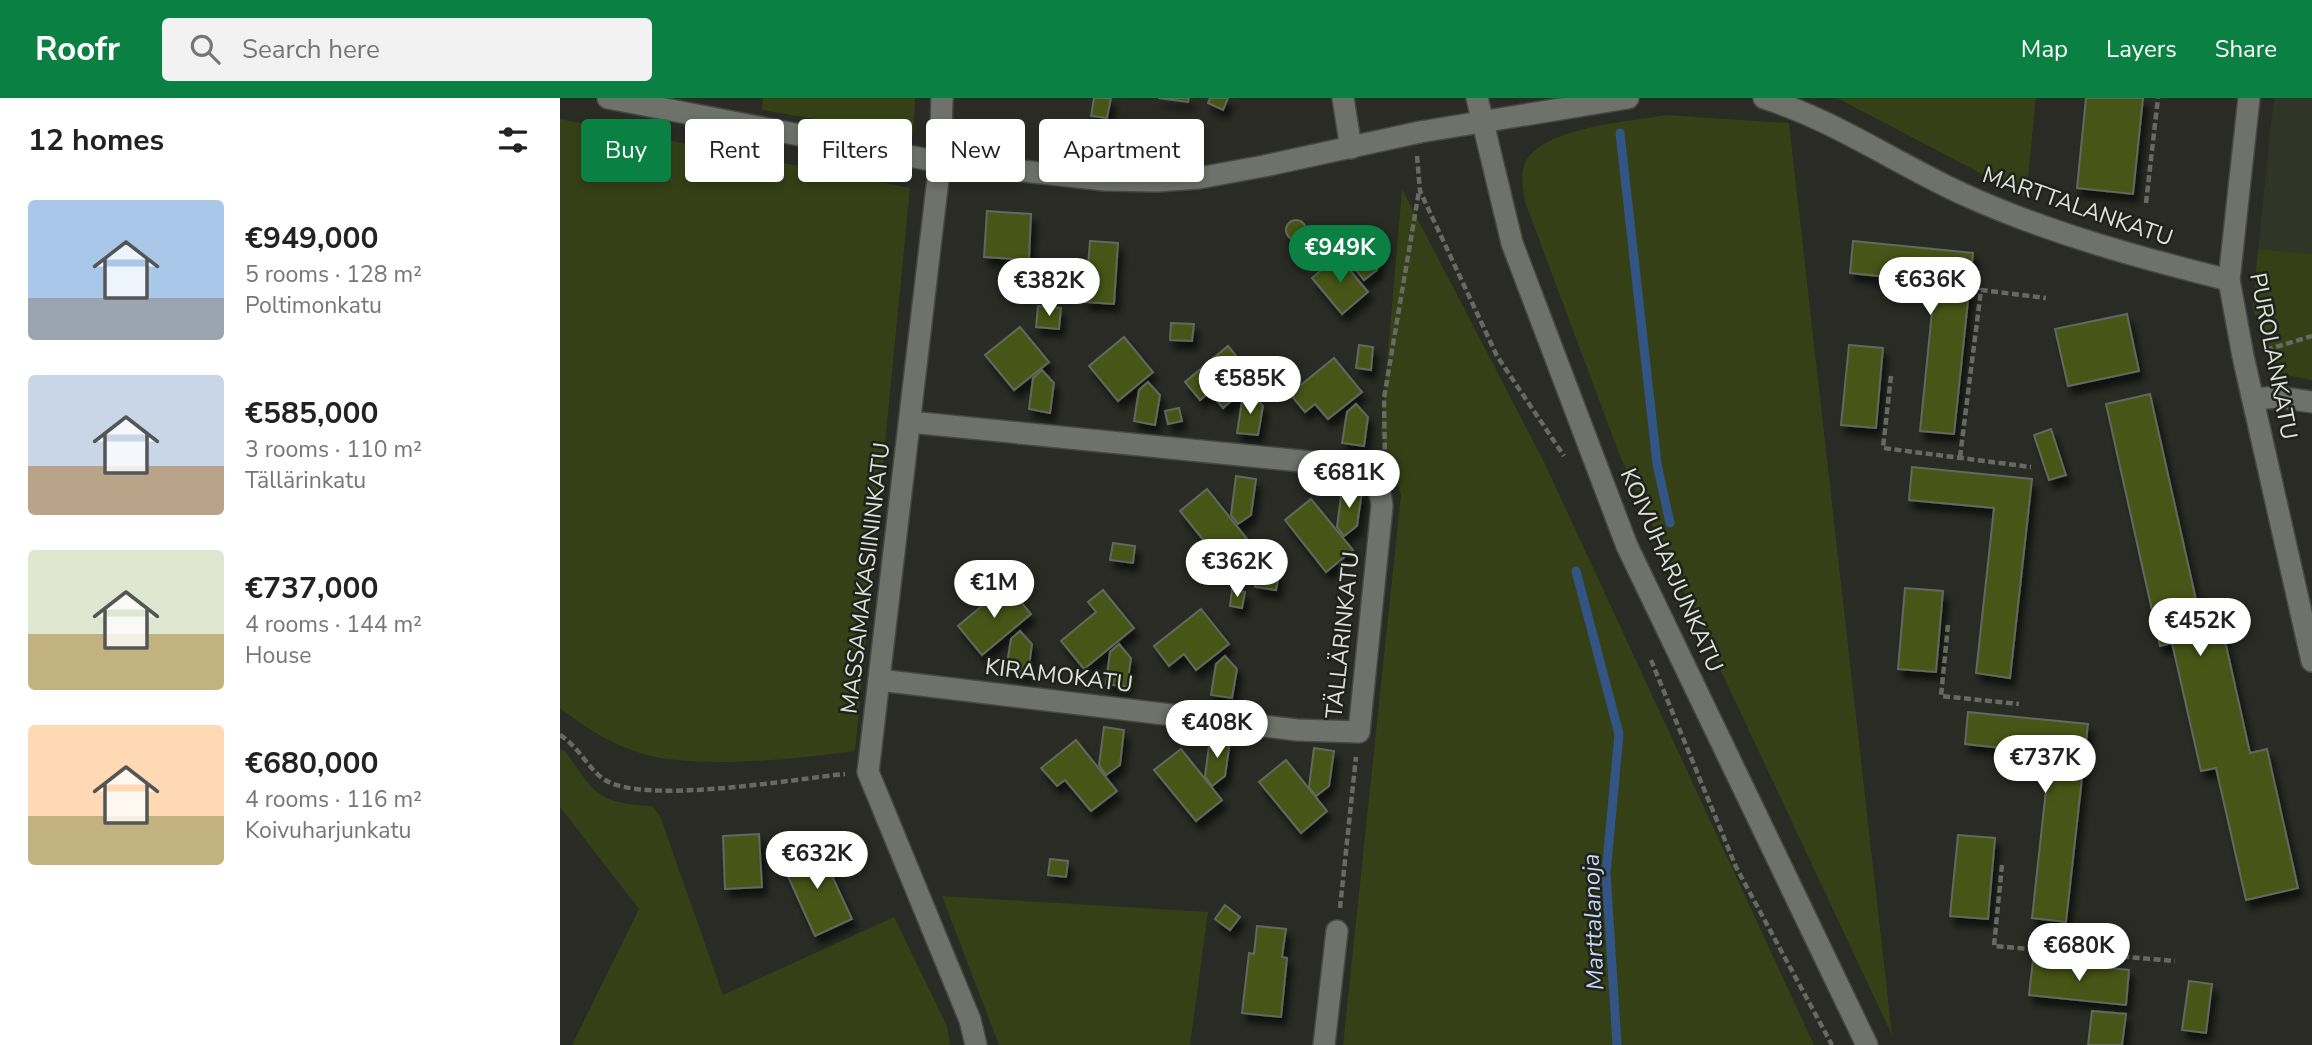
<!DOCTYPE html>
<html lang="en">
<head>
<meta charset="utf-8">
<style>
	body { margin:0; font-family:"Nunito Sans",sans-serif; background:#f2f2f2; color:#222; height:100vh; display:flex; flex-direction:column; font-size:26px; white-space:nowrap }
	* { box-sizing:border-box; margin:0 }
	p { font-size:23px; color:#767676 }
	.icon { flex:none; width:38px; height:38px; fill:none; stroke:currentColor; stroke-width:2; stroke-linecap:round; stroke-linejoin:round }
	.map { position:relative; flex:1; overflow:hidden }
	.side { display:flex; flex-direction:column; background:#fff; width:560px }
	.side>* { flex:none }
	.hud { position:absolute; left:21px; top:21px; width:665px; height:63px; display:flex; gap:14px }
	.price { position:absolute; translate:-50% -60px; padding:0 16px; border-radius:24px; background:#fff; color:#222; font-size:23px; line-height:46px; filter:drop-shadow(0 2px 4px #0008) }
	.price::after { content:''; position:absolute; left:50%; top:42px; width:21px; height:16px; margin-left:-10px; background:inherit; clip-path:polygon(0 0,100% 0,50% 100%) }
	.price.current { background:#0b8043; color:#fff }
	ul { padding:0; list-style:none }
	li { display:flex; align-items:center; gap:21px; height:175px; padding:0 28px }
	li span { display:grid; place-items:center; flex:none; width:196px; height:140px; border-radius:7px; color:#555 }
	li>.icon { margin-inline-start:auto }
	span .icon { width:84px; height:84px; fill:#fffc; stroke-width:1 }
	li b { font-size:30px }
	h2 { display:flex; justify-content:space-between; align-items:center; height:84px; padding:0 28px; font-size:30px }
	.pill { padding:0 24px; border-radius:7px; background:#fff; box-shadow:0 4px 10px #0003; font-size:24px; line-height:63px }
	.pill.current { background:#0b8043; color:#fff }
	header { display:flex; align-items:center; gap:42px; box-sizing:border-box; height:98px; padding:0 35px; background:#0b8043; color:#fff }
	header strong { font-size:33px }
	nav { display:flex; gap:38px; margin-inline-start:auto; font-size:24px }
	.search { width:490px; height:63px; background:#f2f2f2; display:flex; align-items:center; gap:18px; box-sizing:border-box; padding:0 24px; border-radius:7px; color:#767676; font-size:26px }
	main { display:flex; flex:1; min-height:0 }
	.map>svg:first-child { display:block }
	.built { fill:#313528 }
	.green { fill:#354016 }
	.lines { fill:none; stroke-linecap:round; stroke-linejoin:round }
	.stream { stroke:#325585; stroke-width:9 }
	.building { fill:#465616; stroke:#64675f; stroke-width:2; filter:url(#shadow) }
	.minor-casing { stroke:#464843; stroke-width:24 }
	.path { stroke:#676962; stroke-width:4.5; stroke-dasharray:7 3.5; stroke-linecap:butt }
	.minor { stroke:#6f726a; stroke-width:21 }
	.labels { text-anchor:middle; stroke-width:5; stroke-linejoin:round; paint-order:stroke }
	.street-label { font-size:23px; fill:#dee0db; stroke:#1f211a }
	.water-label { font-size:24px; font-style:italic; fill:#c3d9f7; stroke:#1f211a }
</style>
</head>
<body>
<header>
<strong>Roofr</strong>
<div class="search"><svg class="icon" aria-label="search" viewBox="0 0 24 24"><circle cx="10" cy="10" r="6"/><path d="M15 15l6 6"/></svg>Search here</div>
<nav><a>Map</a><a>Layers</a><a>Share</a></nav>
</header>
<main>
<section class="side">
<h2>12 homes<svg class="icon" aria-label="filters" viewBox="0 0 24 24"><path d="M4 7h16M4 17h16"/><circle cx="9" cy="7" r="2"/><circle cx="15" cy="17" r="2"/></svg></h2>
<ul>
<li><span style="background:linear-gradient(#a9c7e8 70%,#9aa5b1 0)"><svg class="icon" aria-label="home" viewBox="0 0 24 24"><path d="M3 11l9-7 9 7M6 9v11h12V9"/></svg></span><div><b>€949,000</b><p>5 rooms · 128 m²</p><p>Poltimonkatu</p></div></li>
<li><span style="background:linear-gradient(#c9d6e8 65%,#b9a48a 0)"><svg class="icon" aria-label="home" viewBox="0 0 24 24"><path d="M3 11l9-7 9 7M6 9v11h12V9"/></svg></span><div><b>€585,000</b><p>3 rooms · 110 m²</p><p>Tällärinkatu</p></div></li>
<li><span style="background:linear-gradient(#dfe7d0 60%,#c2b280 0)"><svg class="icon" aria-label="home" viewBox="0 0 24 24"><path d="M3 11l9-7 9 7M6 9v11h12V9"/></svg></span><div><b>€737,000</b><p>4 rooms · 144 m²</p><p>House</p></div></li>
<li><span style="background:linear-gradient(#ffd9b3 65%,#c2b280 0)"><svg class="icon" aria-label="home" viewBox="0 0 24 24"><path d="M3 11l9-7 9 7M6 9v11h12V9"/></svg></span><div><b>€680,000</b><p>4 rooms · 116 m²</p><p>Koivuharjunkatu</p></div></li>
</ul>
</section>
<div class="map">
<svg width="1752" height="947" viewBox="0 0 1752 947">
	<defs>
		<filter id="shadow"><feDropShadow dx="4.5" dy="8" stdDeviation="3.5" flood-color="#0009"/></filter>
	</defs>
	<rect width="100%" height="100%" fill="#292b24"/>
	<!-- built -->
	<polygon class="built" points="1714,0 1752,0 1752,156 1698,151"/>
	<!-- green -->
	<g class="green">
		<polygon points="203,0 355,0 353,38 202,12"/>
		<polygon points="1277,0 1476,0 1466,99"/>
		<path d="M1106,17l123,8 103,912 -272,-579 -95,-254c-1,-9 -4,-23 -2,-33 10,-42 107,-47 143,-54z"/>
		<path d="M0,21l350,69 -55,563c-58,8 -160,19 -215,2 -29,-9 -56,-26 -80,-45z"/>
		<polygon points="842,91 985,366 1254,947 783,947 841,397 821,336"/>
		<polygon points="1698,151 1752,156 1752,282 1715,275 1693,210"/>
		<path d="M0,651l5,2c30,42 31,52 87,55l8,10 63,179 171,-78 53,109 3,19h-378l67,-136 -79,-102z"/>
		<polygon points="382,798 648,814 630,947 439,947"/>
	</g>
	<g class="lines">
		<!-- stream -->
		<g class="stream">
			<polyline points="1060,35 1097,366 1110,425"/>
			<polyline points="1016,473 1059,636 1046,775 1057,947"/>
		</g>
	</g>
	<!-- building -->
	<g class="building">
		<polygon points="534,0 551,0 547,20 531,18"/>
		<polygon points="598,0 629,0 628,4"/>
		<polygon points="650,0 668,0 663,12 648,5"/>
		<polygon points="1526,0 1583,0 1573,96 1517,90"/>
		<polygon points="427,113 471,116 469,162 424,159"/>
		<circle cx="736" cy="132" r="10"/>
		<polygon points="801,134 821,136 817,172 804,182 796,172"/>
		<polygon points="530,143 558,145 554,206 525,204"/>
		<polygon points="1293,143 1413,155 1394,336 1360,333 1375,184 1290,175"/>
		<polygon points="778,158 808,194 782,216 752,180"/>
		<polygon points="478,208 501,210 499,231 476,229"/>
		<polygon points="1567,216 1579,273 1508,288 1495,231"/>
		<polygon points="611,225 634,226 632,243 610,242"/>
		<polygon points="460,229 489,264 454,292 425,257"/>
		<polygon points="564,239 593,274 558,303 529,268"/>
		<polygon points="799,247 813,249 811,272 796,270"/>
		<polygon points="1289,247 1323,250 1316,330 1281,327"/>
		<polygon points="668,248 696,282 663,310 650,294 640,302 625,284"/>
		<polygon points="774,260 802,294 768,321 755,306 745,314 730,296"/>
		<polygon points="482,272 494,285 490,315 469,311 473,280"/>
		<polygon points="588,284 600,297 595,327 574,323 579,292"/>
		<polygon points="691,295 703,308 698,337 677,335 682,303"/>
		<polygon points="1590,296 1643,533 1662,529 1690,655 1707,651 1738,790 1686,802 1656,670 1641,673 1612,545 1600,548 1546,306"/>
		<polygon points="796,306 808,319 804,348 782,345 787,314"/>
		<polygon points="619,310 622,323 608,326 605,313"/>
		<polygon points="1491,331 1506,377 1489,382 1474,337"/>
		<polygon points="1352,369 1472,381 1450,580 1416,575 1434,410 1349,402"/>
		<polygon points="676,378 696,381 691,417 678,426 671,417"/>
		<polygon points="782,390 802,393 797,428 784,438 777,429"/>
		<polygon points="647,391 688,442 661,464 620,413"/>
		<polygon points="751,401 793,452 766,474 725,422"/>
		<polygon points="553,445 575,448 573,465 550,462"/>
		<polygon points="698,472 719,476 716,492 695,489"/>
		<polygon points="447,487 471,516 422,557 398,528"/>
		<polygon points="1345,490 1383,493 1376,574 1338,571"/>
		<polygon points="543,492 574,530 524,571 501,543 536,514 528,504"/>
		<polygon points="672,492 685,494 682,510 670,508"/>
		<polygon points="641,511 669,546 636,572 624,556 609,568 594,548"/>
		<polygon points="460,533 472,546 468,576 446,572 451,541"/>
		<polygon points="559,546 571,560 567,589 546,586 550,554"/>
		<polygon points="665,558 677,571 672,600 651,597 656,566"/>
		<polygon points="1408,614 1528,626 1506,824 1472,820 1490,655 1405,646"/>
		<polygon points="544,629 564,632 560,667 546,677 539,667"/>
		<polygon points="650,640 670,643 665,678 652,688 645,678"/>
		<polygon points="516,642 557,693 531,713 505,682 497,688 481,670"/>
		<polygon points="754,650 774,653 769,688 756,698 749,689"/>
		<polygon points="621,651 662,702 636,723 594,672"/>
		<polygon points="726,662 767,713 741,735 699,684"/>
		<polygon points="199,736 202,789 165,791 163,738"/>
		<polygon points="1398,737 1435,740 1428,821 1390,818"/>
		<polygon points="258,748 292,821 255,838 222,765"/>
		<polygon points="490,761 508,763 506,779 488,777"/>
		<polygon points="665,807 680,819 670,832 655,821"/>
		<polygon points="697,828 726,831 722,859 727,860 721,919 682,915 689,855 694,856"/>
		<polygon points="1473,862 1569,872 1566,907 1469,897"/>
		<polygon points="1629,883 1652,886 1646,935 1622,932"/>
		<polygon points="1532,913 1566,916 1562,947 1528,947"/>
	</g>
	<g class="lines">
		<defs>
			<g id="minor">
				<polyline points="48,0 380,64 545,82 597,83 639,80 704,68 860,34 1068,0"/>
				<polyline points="382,0 380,64 308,674 410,922 416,947"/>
				<polyline points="783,0 791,50"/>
				<polyline points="917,0 952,145 1067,448 1307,947"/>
				<path d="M1204,0c72,23 133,66 201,97 84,38 175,63 264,85"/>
				<polyline points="1689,0 1669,182 1683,258 1752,563"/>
				<polyline points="1693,301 1718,299 1752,304"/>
				<path d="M319,582l418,50 62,2 23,-226c-2,-23 -11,-31 -31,-40l-441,-44"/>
				<polyline points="764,947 777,833"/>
			</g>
		</defs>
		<!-- minor casing -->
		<use href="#minor" class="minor-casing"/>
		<!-- path -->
		<g class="path">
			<polyline points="857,58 860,93 937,258 1004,358"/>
			<polyline points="1586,105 1598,0"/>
			<polyline points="1706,252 1752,238"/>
			<polyline points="1331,278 1323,350 1471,369"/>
			<polyline points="1400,359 1421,192 1486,200"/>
			<polyline points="825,362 824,300 859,93"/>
			<polyline points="1388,527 1381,598 1459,606"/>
			<polyline points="1091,562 1176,769 1272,947"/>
			<path d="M0,637c19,12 29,35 45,45 41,25 189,-1 240,-6"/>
			<polyline points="1442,767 1434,848 1615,863"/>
			<polyline points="780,810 796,659"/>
		</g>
		<!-- minor -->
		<use href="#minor" class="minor"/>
	</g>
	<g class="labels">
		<!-- street labels -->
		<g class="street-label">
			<text transform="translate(1518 108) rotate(19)" y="8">MARTTALANKATU</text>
			<text transform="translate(1714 258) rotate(79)" y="8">PUROLANKATU</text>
			<text transform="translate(1112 472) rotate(66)" y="8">KOIVUHARJUNKATU</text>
			<text transform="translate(305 480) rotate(-83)" y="8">MASSAMAKASIININKATU</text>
			<text transform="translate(782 537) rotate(-84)" y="8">TÄLLÄRINKATU</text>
			<text transform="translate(499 577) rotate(7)" y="8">KIRAMOKATU</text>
		</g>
		<!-- water labels -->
		<g class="water-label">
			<text transform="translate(1033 824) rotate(-92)" y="8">Marttalanoja</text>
		</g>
	</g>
</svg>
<b class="price current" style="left:780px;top:187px">€949K</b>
<b class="price" style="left:1370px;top:219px">€636K</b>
<b class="price" style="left:489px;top:220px">€382K</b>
<b class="price" style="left:690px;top:318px">€585K</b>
<b class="price" style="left:789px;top:412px">€681K</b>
<b class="price" style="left:677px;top:501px">€362K</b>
<b class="price" style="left:434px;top:522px">€1M</b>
<b class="price" style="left:1640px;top:560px">€452K</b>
<b class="price" style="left:657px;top:662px">€408K</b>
<b class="price" style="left:1485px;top:697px">€737K</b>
<b class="price" style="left:257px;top:793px">€632K</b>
<b class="price" style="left:1519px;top:885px">€680K</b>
<div class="hud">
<a class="pill current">Buy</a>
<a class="pill">Rent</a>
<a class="pill">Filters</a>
<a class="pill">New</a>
<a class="pill">Apartment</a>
</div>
</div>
</main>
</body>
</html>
